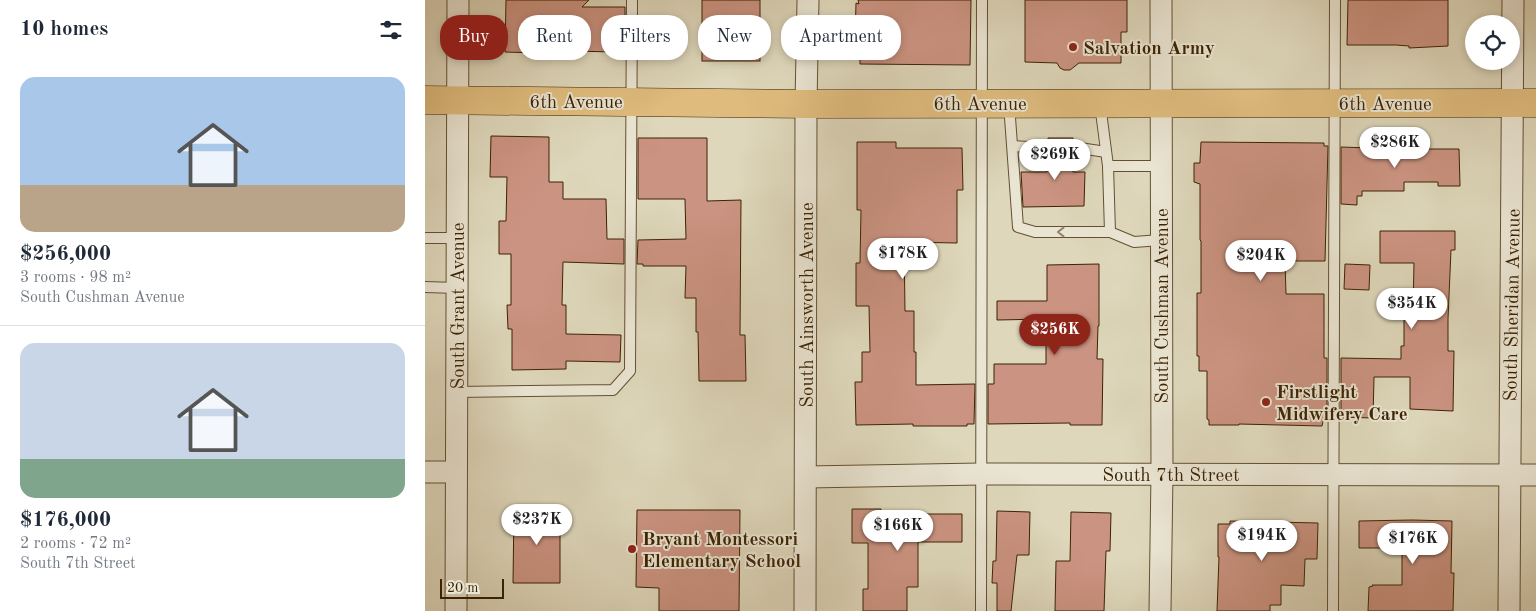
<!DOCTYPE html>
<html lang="en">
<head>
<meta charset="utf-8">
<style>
	body { margin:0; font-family:"Old Standard TT",serif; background:#f6f6f7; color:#1f2937; height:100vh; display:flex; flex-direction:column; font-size:19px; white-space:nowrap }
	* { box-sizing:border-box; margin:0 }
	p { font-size:16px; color:#747a83 }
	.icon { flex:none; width:28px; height:28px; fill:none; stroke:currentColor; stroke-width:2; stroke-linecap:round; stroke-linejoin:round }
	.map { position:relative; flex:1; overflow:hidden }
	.sheet { display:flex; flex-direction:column; background:#fff; width:425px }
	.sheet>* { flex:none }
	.guide { position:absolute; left:15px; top:15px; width:475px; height:45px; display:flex; gap:10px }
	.controls { position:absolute; left:1040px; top:15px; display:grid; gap:10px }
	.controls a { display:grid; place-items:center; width:55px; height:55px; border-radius:50%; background:#fff; box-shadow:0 2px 8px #0003; font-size:25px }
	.scale { position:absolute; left:15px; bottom:12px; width:64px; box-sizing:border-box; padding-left:5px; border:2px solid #3c2303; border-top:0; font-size:14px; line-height:18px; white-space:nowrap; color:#3c2303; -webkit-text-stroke:4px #eae5d3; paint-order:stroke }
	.price { position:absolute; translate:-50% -42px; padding:0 11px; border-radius:18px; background:#fff; color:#222; font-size:16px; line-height:32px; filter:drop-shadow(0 1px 2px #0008) }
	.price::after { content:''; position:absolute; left:50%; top:30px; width:15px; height:11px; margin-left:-8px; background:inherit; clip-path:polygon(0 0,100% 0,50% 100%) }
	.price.current { background:#8f2418; color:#fff }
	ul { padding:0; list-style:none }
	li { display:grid; align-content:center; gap:10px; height:265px; padding:0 20px }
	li+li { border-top:1px solid #e0e1e3 }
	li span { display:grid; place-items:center; height:155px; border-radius:15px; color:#555 }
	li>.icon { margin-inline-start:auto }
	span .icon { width:90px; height:90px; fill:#fffc; stroke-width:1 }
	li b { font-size:21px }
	h2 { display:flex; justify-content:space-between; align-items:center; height:60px; padding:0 20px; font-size:21px }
	.tag { padding:0 18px; border-radius:20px; background:#fff; box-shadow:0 2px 8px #0003; font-size:18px; line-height:45px }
	.tag.current { background:#8f2418; color:#fff }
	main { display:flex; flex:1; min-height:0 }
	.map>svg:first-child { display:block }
	.building { fill:#cb9381; stroke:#3c2303 }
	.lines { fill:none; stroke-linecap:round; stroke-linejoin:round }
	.service-casing { stroke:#645031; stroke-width:12 }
	.minor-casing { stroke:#645031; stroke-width:23 }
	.primary-casing { stroke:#3c2303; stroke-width:29 }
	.service { stroke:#eae5d3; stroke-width:10 }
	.minor { stroke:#eae5d3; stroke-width:21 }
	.primary { stroke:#dfbc7e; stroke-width:28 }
	.oneway { stroke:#93846b }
	.poi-dot { fill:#8f2418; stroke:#eae5d3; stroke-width:2 }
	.labels { text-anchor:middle; stroke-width:4; stroke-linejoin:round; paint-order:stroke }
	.poi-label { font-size:19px; font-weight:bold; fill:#3c2303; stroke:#eae5d3; text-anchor:start }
	.street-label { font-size:19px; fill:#3c2303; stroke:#eae5d3 }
</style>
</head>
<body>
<main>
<section class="sheet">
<h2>10 homes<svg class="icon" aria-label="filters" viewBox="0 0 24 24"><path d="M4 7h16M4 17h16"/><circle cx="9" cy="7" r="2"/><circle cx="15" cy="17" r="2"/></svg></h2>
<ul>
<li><span style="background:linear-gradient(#a9c7e8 70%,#b9a48a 0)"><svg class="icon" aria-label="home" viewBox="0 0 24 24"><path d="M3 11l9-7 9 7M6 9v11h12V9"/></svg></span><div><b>$256,000</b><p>3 rooms · 98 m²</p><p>South Cushman Avenue</p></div></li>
<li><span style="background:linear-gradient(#c9d6e8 75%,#7fa58c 0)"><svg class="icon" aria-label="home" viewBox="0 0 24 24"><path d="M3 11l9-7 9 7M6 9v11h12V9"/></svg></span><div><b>$176,000</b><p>2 rooms · 72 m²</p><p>South 7th Street</p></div></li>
</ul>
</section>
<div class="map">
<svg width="1111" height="611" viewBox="0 0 1111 611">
	<rect width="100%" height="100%" fill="#ded7bb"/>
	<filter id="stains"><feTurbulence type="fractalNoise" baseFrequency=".004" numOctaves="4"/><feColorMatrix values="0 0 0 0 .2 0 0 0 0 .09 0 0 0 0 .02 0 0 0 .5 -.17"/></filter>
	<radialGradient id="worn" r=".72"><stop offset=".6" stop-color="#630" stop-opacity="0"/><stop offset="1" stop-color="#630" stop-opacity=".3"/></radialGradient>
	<!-- building -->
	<g class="building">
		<polygon points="81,0 164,0 157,7 200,7 200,44 189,44 189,52 147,51 147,57 112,57 112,53 80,52"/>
		<rect x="277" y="0" width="58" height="61"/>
		<polygon points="433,0 546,0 545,65 435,64 435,53 431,53 430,40 431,3 434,4"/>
		<polygon points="600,0 702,0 702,32 696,32 696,63 654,63 645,70 639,70 635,68 632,63 600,62"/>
		<polygon points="923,0 1023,0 1023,46 984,48 984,46 971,45 922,45"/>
		<polygon points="66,136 124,137 124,182 138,182 138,199 181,199 182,239 199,239 199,264 138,262 137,305 141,305 141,334 196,335 195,362 141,361 141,369 87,370 87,329 83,329 82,305 86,305 86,254 74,254 74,221 81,221 82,177 65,177"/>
		<polygon points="213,138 282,138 282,201 316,200 315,335 320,335 321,381 274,381 273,332 271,332 271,298 260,298 261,266 218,266 218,264 212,264 213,240 261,239 260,199 213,199"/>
		<polygon points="623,138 648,138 648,140 642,143 641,149 644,153 648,154 648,172 660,172 659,206 598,207 596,172 622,172 622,155 627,152 629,148 626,143 623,141"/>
		<polygon points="432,142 471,142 471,148 537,148 538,190 532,190 532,243 479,242 480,311 489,311 489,352 491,352 491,385 550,384 549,424 542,424 542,426 488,426 488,424 431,425 430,382 437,382 437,352 445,352 444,306 431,306 431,263 435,263 436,210 432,210"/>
		<polygon points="776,142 899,143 899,146 903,146 900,261 860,261 861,294 899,294 899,358 902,358 902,417 899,417 897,426 814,424 814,425 784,425 784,420 782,419 782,371 774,371 774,356 772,356 772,293 776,293 776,241 775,240 775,184 769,182 769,163 775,163 775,161"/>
		<polygon points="949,144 979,145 979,149 1034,149 1035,186 1013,186 1013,182 979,182 979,191 937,191 937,196 932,196 932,205 916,204 916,147 945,148 945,146 949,146"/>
		<polygon points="955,231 1030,231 1030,250 1026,250 1023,319 1023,351 1029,351 1028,411 985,409 985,377 949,377 948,418 916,417 916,358 976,359 976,346 979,346 979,310 988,310 989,263 955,263"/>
		<polygon points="674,264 674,326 673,326 672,359 678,359 677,425 645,425 645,423 563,424 563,384 569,384 569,364 621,364 621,319 572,320 572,301 622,301 622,265"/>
		<polygon points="920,264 945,265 944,290 919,289"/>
		<polygon points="89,509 135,510 135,583 88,583"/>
		<polygon points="427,509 456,509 456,514 537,514 537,542 493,542 493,587 482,587 482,611 438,611 438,589 443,589 443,543 427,543"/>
		<polygon points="212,510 315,510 314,611 234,611 234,588 211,587"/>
		<polygon points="572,511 605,512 604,555 592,555 586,611 572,611 572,583 567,583 568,561 571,561"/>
		<polygon points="646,512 686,513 685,551 681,551 679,611 630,611 631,561 645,561"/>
		<polygon points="987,520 1027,521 1026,573 1029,573 1028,611 943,611 944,587 948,586 947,585 977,585 977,548 934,548 934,521"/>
		<polygon points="805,521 893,523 892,559 880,559 879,586 856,585 856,605 845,605 845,611 792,611 794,557 793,557 793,524 805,524"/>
	</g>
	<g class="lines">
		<defs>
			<g id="service">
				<polyline points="584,104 593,227 610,232 685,232 709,242 736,240"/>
				<polyline points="675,104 683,166 736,166"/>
				<polyline points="588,146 622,148"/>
				<polyline points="648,147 681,152"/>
				<polyline points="683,166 685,232"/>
				<polyline points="0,238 32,238"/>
				<polyline points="0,287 32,288"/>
				<polyline points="32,392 188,390 205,371 207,0"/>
				<polyline points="556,611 557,0"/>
				<polyline points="908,611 910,0"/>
			</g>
			<g id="minor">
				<polyline points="0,472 31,472"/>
				<polyline points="381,477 556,474 1111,475"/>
				<polyline points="31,611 33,0"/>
				<polyline points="380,611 381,104 383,0"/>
				<polyline points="735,611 737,474 736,0"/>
				<polyline points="1084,611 1088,0"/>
			</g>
			<polyline id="primary" points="0,100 381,104 1111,103"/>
		</defs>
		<!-- service casing -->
		<use href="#service" class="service-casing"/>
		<!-- minor casing -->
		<use href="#minor" class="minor-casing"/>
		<!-- primary casing -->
		<use href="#primary" class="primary-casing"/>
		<!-- service -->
		<use href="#service" class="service"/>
		<!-- minor -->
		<use href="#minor" class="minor"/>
		<!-- primary -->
		<use href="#primary" class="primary"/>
	</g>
	<!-- one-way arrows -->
	<defs><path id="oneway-chevron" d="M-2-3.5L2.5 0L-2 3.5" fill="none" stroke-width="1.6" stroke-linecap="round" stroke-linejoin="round" transform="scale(1.25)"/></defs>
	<use class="oneway" href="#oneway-chevron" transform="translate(636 232) rotate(180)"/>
	<!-- markers -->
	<g class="poi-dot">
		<circle cx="648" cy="47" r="5"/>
		<circle cx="841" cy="402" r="5"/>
		<circle cx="207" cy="549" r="5"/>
	</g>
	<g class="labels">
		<!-- poi labels -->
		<g class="poi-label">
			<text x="658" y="54">Salvation Army</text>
			<text x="851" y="398">Firstlight<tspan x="851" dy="22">Midwifery Care</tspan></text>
			<text x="217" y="545">Bryant Montessori<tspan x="217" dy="22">Elementary School</tspan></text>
		</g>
		<!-- street labels -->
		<g class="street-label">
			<text x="151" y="108">6th Avenue</text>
			<text x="555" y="110">6th Avenue</text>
			<text x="960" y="110">6th Avenue</text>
			<text transform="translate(381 305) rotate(-90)" y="7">South Ainsworth Avenue</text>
			<text transform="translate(1086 305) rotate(-89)" y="7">South Sheridan Avenue</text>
			<text transform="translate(32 306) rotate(-90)" y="7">South Grant Avenue</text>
			<text transform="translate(736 306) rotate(-90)" y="7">South Cushman Avenue</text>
			<text x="746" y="481">South 7th Street</text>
		</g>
	</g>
	<rect width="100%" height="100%" filter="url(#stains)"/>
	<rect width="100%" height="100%" fill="url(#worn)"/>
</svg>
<div class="controls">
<a><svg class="icon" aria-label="locate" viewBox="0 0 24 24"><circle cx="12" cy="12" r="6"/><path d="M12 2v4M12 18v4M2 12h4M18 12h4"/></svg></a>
</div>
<div class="scale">20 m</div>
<b class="price" style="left:970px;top:169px">$286K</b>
<b class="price" style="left:630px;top:181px">$269K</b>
<b class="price" style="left:478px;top:280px">$178K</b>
<b class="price" style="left:836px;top:282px">$204K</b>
<b class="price" style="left:987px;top:330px">$354K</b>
<b class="price current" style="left:630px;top:356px">$256K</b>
<b class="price" style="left:112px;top:546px">$237K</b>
<b class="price" style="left:473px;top:552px">$166K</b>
<b class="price" style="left:837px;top:562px">$194K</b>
<b class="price" style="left:988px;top:565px">$176K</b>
<div class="guide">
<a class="tag current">Buy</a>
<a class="tag">Rent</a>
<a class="tag">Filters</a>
<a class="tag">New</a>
<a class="tag">Apartment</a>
</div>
</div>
</main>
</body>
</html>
